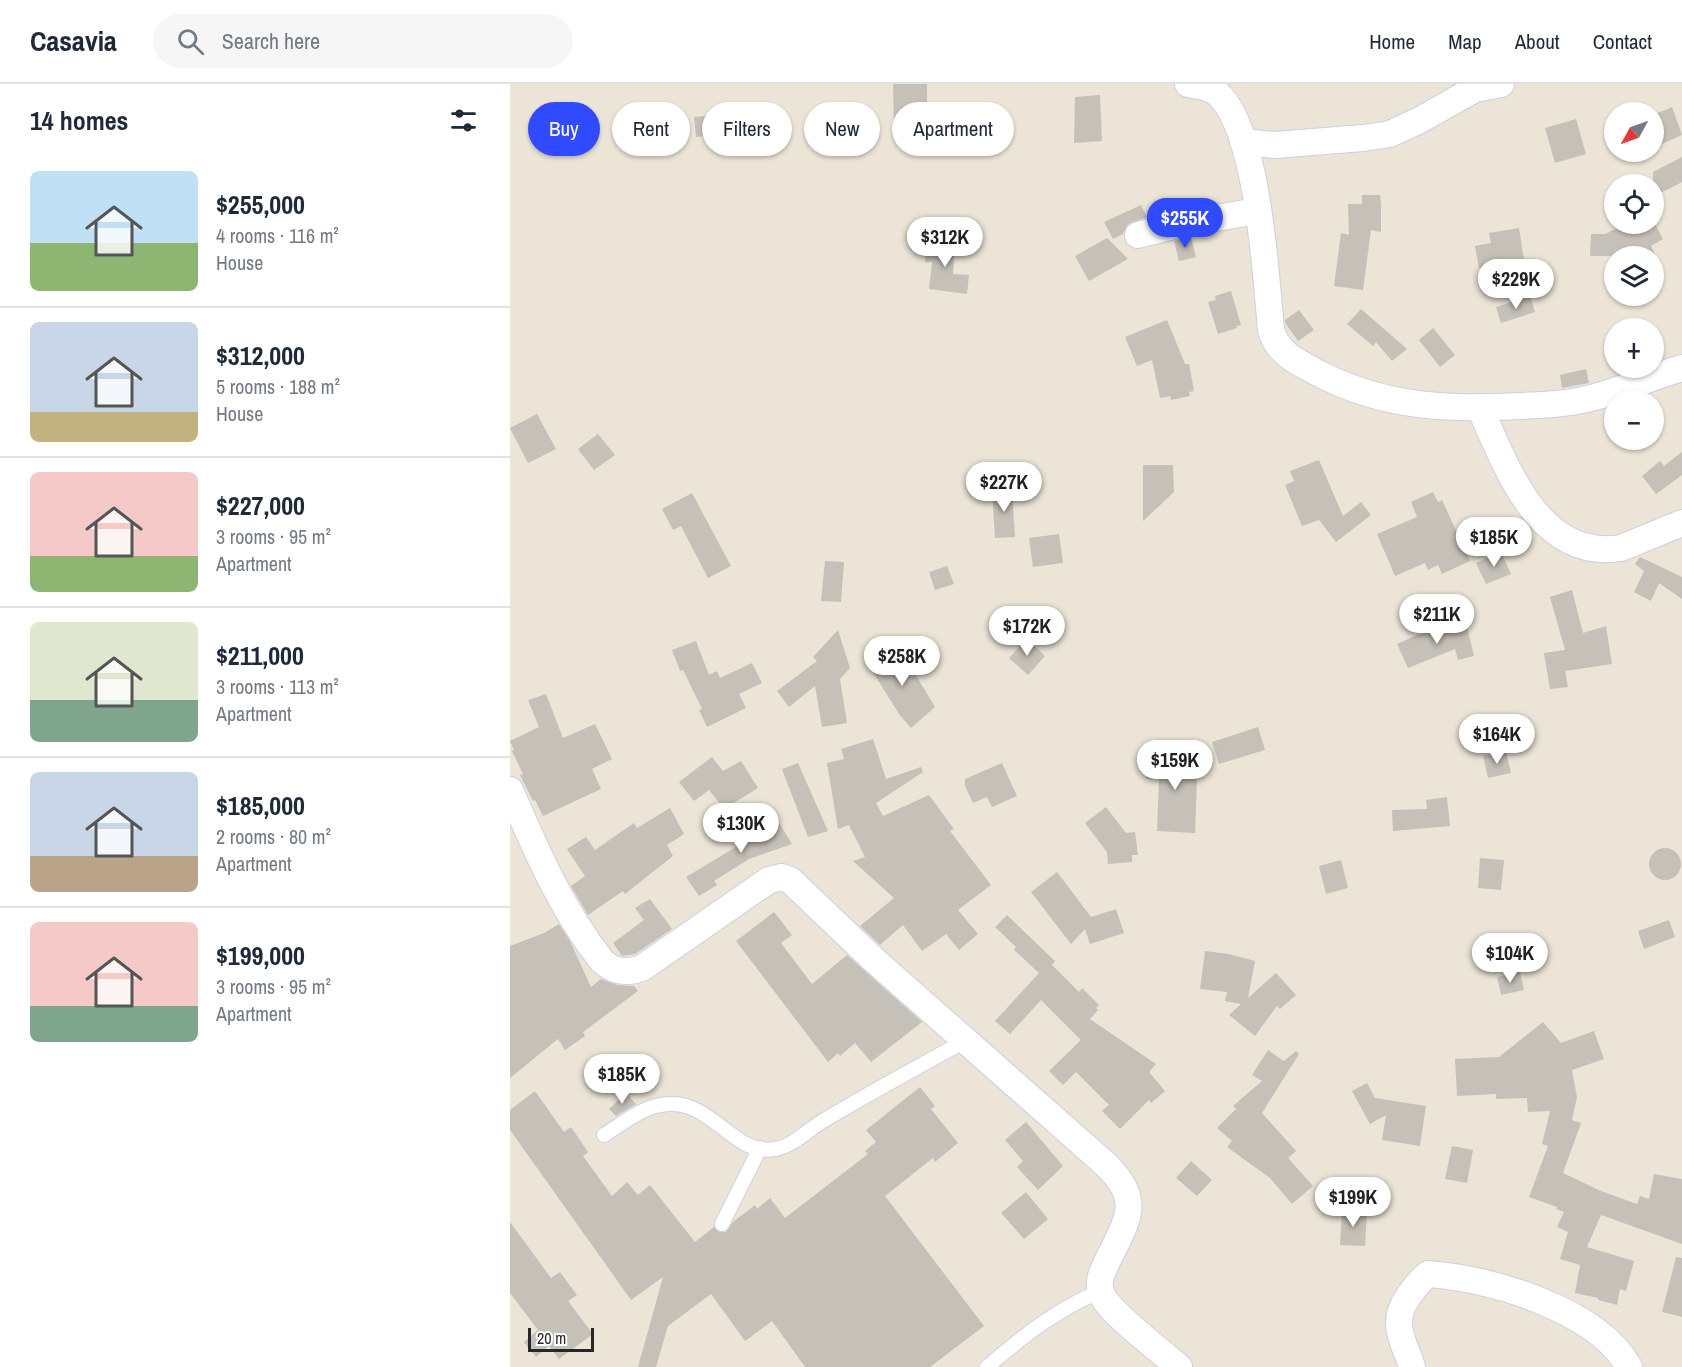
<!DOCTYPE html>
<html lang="en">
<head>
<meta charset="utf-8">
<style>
	body { margin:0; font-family:"Archivo Narrow",sans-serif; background:#f6f6f7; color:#1f2937; height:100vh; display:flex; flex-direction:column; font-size:22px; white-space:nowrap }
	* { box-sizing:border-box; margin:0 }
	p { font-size:20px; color:#747a83 }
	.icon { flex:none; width:33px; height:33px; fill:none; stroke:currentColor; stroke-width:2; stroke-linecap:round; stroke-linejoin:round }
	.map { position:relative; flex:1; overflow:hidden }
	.side { display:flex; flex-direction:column; background:#fff; width:510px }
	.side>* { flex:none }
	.top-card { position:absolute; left:18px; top:18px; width:570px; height:54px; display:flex; gap:12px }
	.needle { width:39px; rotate:230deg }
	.tools { position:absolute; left:1094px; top:18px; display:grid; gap:12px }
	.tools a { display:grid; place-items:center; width:60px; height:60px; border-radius:50%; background:#fff; box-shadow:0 2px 4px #0004; font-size:30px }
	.scale { position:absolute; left:18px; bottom:15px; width:66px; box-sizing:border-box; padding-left:6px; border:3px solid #272727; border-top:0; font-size:16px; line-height:21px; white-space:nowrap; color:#272727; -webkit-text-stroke:4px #fff; paint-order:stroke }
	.price { position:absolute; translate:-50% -51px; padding:0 14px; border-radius:21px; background:#fff; color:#222; font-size:20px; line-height:39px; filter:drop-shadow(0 2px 3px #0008) }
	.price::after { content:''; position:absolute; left:50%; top:36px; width:18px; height:14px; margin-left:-9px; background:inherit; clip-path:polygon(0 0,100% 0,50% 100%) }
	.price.on { background:#304aff; color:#fff }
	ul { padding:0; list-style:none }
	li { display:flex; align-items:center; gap:18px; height:150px; padding:0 30px }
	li+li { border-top:2px solid #e0e1e3 }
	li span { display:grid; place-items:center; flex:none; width:168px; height:120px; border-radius:9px; color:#555 }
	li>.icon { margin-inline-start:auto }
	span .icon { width:72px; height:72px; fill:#fffc; stroke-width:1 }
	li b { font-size:26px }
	h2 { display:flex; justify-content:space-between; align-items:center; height:72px; padding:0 30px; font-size:26px }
	.tag { padding:0 21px; border-radius:27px; background:#fff; box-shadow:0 2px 4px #0004; font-size:21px; line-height:54px }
	.tag.on { background:#304aff; color:#fff }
	header { display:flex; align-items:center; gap:36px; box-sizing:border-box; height:84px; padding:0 30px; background:#fff; border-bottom:2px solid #e0e1e3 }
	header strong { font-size:28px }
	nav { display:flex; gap:33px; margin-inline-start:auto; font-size:21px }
	.search { width:420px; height:54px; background:#f6f6f7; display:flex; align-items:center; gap:15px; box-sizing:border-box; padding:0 21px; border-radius:33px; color:#747a83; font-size:22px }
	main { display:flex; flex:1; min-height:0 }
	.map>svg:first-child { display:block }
	.building { fill:#c6c1b8 }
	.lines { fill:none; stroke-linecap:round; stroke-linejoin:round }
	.service-casing { stroke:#cdcfe2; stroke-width:16 }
	.minor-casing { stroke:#cdcfe2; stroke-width:28 }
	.service { stroke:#fff; stroke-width:14 }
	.minor { stroke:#fff; stroke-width:26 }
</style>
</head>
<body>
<header>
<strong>Casavia</strong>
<div class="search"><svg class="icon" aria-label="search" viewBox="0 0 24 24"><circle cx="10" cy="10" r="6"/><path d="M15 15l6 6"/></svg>Search here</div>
<nav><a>Home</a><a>Map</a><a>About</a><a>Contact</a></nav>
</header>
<main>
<section class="side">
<h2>14 homes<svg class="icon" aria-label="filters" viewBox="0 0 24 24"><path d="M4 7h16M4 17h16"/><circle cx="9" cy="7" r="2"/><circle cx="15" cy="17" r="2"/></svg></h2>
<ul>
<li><span style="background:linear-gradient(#bfe0f5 60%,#8fb573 0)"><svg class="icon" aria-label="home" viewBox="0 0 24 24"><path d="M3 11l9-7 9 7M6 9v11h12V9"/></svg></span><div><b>$255,000</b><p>4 rooms · 116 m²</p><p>House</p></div></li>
<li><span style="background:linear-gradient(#c9d6e8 75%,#c2b280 0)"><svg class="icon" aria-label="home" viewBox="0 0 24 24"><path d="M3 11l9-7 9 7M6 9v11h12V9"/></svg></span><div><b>$312,000</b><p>5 rooms · 188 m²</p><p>House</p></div></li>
<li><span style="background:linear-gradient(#f6c9c9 70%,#8fb573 0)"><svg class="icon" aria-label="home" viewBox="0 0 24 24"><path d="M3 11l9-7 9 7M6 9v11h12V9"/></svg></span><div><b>$227,000</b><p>3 rooms · 95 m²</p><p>Apartment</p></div></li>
<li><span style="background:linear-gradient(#dfe7d0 65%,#7fa58c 0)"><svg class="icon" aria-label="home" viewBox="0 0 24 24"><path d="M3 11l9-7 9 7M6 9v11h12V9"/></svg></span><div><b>$211,000</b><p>3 rooms · 113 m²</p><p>Apartment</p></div></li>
<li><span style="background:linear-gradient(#c9d6e8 70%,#b9a48a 0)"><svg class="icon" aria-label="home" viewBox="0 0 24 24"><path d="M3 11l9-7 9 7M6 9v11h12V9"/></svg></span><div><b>$185,000</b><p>2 rooms · 80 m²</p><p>Apartment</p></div></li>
<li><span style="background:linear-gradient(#f6c9c9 70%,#7fa58c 0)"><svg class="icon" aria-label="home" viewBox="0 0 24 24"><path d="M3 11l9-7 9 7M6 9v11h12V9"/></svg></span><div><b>$199,000</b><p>3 rooms · 95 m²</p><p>Apartment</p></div></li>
</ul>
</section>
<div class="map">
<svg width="1172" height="1283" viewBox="0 0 1172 1283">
	<rect width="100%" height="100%" fill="#ebe4d7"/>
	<!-- building -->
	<g class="building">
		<polygon points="383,0 417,0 417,42 384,42"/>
		<polygon points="590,11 592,57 564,59 565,13"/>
		<polygon points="1162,23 1172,51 1147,62 1143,51 1143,31"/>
		<polygon points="218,30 219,50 186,53 184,33"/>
		<polygon points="1066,35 1076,70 1045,79 1035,44"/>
		<polygon points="1172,73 1172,98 1143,113 1143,88"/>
		<polygon points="852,111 870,111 871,120 871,148 861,146 853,206 824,202 831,149 839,151 838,120 852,120"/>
		<polygon points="631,121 637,133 618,140 613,150 603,155 594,138"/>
		<polygon points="1115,140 1145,140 1153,155 1141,162 1146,172 1080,172 1081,150 1095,150"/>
		<polygon points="1009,144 1014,176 969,184 965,162 981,159 979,149"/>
		<polygon points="597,154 618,175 579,197 565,172"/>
		<polygon points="681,154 686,173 669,177 664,157"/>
		<polygon points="416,157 445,159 443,190 459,191 457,210 419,205 422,178 415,178"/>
		<polygon points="721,207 731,241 726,242 727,244 708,250 698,218 706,216 705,212"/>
		<polygon points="1020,212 1025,228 991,239 986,223"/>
		<polygon points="851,225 897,265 882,277 866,258 863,262 837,240"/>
		<polygon points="789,226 804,246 788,257 776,240 775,236"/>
		<polygon points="657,236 675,280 679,280 684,307 679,308 680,312 661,316 660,312 650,314 642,276 627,282 615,253"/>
		<polygon points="923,244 945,271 930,283 909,256"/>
		<polygon points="1076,285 1079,299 1052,304 1050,291"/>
		<polygon points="27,330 46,365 18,379 0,344"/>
		<polygon points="88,350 105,371 84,386 68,365"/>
		<polygon points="1172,368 1172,391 1146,410 1132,392 1150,377 1154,382"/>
		<polygon points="809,376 833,432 851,418 861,431 826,458 809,436 792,442 775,401 784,397 780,387"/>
		<polygon points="633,381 663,381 664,408 633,437"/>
		<polygon points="502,404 505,453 485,454 482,406"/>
		<polygon points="923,408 928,418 932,416 960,477 932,490 928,481 918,486 915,479 885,492 867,450 907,433 901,418"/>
		<polygon points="182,409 221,482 198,494 171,442 163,446 152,425"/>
		<polygon points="549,450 553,479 523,483 519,454"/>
		<polygon points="991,468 1001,490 976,500 966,479"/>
		<polygon points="1130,473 1172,493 1172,515 1149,499 1141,517 1124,508 1134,487 1125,480"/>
		<polygon points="315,477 334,478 331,518 311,517"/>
		<polygon points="437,482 444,500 425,506 419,488"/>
		<polygon points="1062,506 1073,549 1096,542 1102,580 1055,587 1058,603 1040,605 1034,569 1055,566 1040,513"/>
		<polygon points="956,539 964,572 948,576 945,565 898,584 887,560 907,551"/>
		<polygon points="328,546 340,584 330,595 337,639 312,643 305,602 279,623 267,607 307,577 303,573"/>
		<polygon points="517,555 535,572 518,591 499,574"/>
		<polygon points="186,557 199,591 207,587 210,594 242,579 252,599 229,610 236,624 197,643 189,626 192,625 173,586 170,587 162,566"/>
		<polygon points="384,565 386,568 390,565 425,623 401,644 389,630 358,580"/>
		<polygon points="36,610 53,654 85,640 102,675 82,685 91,705 33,732 25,716 23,717 10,691 13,690 2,667 4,666 0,657 29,643 18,616"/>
		<polygon points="748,643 755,666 709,680 702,658"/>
		<polygon points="363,655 376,695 411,683 413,688 366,719 373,732 419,711 444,745 440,747 481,801 448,826 468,850 449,866 436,850 412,867 393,841 370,861 350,842 384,814 343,777 355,773 339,741 328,745 317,679 334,675 331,665"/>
		<polygon points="996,667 1001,689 978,694 973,672"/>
		<polygon points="651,668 652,674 688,670 685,749 647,747 649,694 636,695 634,669"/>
		<polygon points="202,673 213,687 231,677 248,704 214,725 199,706 184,717 169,698"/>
		<polygon points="288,679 318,747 298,753 272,685"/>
		<polygon points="492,679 507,712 482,723 477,713 463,719 455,702 455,695"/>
		<polygon points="937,713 940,742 883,747 882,726 917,725 916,716"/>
		<polygon points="596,723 616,749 625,748 628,771 622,771 622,778 598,780 597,768 575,739"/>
		<polygon points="160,724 174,750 157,761 163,772 115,810 113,807 78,831 61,802 75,792 57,765 76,753 85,766 124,739 127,744"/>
		<polygon points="264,731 282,760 239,775 204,797 207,801 189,812 176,793 249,749 245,737"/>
		<circle cx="1155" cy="780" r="16"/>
		<polygon points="970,774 994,776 991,806 968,804"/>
		<polygon points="831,776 838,804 816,810 809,782"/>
		<polygon points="547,788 581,833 606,825 614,849 580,860 575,845 561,860 521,808"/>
		<polygon points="140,815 162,845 125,870 112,872 103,859 134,836 125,824"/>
		<polygon points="264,828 282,851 271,859 302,900 337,871 412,938 361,978 345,959 330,972 328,969 318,978 226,857"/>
		<polygon points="497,831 545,877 542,881 569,908 572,904 589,921 586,924 588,926 580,935 646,980 639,988 655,1007 641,1019 639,1016 610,1045 592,1027 599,1021 566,988 553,1001 539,987 571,956 531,916 500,950 485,937 529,889 504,866 506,863 485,843"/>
		<polygon points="1159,836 1165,853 1134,865 1128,847"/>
		<polygon points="49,840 60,857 81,903 91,895 107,901 124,902 128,907 73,948 75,952 55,966 48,955 0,994 0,862 34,849"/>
		<polygon points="695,867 719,870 745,877 738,914 766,889 786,911 770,925 767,922 745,952 719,931 731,920 715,917 717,908 690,905"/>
		<polygon points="1010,888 1014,906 991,911 987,893"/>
		<polygon points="1033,938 1051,959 1084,947 1094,975 1062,986 1067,1013 1062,1036 1071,1039 1053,1089 1091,1107 1127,1120 1130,1112 1139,1115 1144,1090 1172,1095 1172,1160 1091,1131 1077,1163 1124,1177 1116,1207 1110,1205 1107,1221 1088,1216 1088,1214 1065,1209 1070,1181 1050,1175 1058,1148 1047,1143 1054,1128 1046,1125 1047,1123 1019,1113 1038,1062 1032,1060 1040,1027 1018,1028 1017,1014 986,1015 986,1010 947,1012 945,975 989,973"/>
		<polygon points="758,966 774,977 786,967 789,970 752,1029 786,1067 778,1074 803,1102 782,1120 760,1094 717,1063 722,1057 707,1044 726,1025 723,1022 752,997 742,991"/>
		<polygon points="857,999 865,1014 916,1022 910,1062 872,1056 876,1031 860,1040 842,1007"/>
		<polygon points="410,1003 425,1022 421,1025 448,1059 425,1078 423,1074 375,1112 474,1242 420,1283 295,1283 262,1237 235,1257 201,1210 158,1242 146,1283 128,1283 153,1193 121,1216 0,1046 0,1026 25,1007 54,1048 61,1043 78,1068 73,1072 102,1112 117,1098 128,1111 140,1101 185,1158 204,1143 209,1148 216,1148 223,1138 245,1121 247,1125 260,1114 275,1134 358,1070 355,1067 366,1058 356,1046"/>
		<polygon points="116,1009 126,1020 106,1032 99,1025"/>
		<polygon points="516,1038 553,1082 528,1106 507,1083 513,1077 495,1056"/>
		<polygon points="942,1062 963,1066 957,1099 935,1095"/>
		<polygon points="681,1077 702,1096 687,1112 666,1094"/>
		<polygon points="516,1108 538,1135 514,1155 491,1129"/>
		<polygon points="832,1126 857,1128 855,1162 830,1161"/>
		<polygon points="0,1138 41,1194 50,1188 67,1211 58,1217 83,1250 49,1275 39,1262 26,1273 14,1258 28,1246 0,1209"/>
		<polygon points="1166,1173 1172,1174 1172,1233 1152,1228"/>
	</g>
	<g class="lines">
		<defs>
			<g id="service">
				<path d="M94,1051c16,-10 33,-24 52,-29 55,-14 74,51 119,43 19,-3 35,-21 51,-30 46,-27 93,-53 139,-78"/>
				<polyline points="212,1140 250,1064"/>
				<path d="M477,1283c39,-33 66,-55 113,-76"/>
			</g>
			<g id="minor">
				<path d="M678,0c12,2 24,3 33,13 37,40 45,178 50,233 7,26 31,34 53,46 62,31 127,34 195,30 24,-1 49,-2 72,-8 31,-8 61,-21 91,-30"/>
				<polyline points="733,58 765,61 853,54 880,50 910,36 965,5 991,0"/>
				<polyline points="628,151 672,140 747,127"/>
				<path d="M970,324c27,60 59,153 141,140l61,-25"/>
				<path d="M0,706c26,60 51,119 92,171 12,11 24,13 40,7l127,-88 13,-3 8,3 84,80 229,202c43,39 23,59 3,102 -5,10 -9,20 -4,31 8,18 60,57 77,72"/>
				<path d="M902,1283c-4,-14 -14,-31 -13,-46 0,-16 18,-38 29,-47 62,4 170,36 201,93"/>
			</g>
		</defs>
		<!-- service casing -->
		<use href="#service" class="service-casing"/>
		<!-- minor casing -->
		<use href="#minor" class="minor-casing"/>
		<!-- service -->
		<use href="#service" class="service"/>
		<!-- minor -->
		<use href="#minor" class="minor"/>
	</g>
</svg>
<div class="tools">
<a><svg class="needle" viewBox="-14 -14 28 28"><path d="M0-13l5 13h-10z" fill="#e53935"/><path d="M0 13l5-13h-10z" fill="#747a83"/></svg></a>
<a><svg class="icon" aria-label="locate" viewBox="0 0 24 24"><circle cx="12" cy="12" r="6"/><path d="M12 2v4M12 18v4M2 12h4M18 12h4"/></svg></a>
<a><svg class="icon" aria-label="layers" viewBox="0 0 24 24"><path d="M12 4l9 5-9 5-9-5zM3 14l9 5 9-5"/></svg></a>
<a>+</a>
<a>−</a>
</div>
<div class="scale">20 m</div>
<b class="price on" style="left:675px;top:165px">$255K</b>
<b class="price" style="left:435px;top:184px">$312K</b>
<b class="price" style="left:1006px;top:226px">$229K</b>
<b class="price" style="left:494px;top:429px">$227K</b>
<b class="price" style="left:984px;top:484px">$185K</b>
<b class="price" style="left:927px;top:561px">$211K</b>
<b class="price" style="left:517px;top:573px">$172K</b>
<b class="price" style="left:392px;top:603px">$258K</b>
<b class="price" style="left:987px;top:681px">$164K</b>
<b class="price" style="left:665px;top:707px">$159K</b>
<b class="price" style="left:231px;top:770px">$130K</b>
<b class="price" style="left:1000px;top:900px">$104K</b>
<b class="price" style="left:112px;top:1021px">$185K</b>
<b class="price" style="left:843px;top:1144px">$199K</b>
<div class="top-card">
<a class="tag on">Buy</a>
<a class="tag">Rent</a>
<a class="tag">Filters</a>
<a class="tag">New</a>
<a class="tag">Apartment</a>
</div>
</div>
</main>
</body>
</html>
